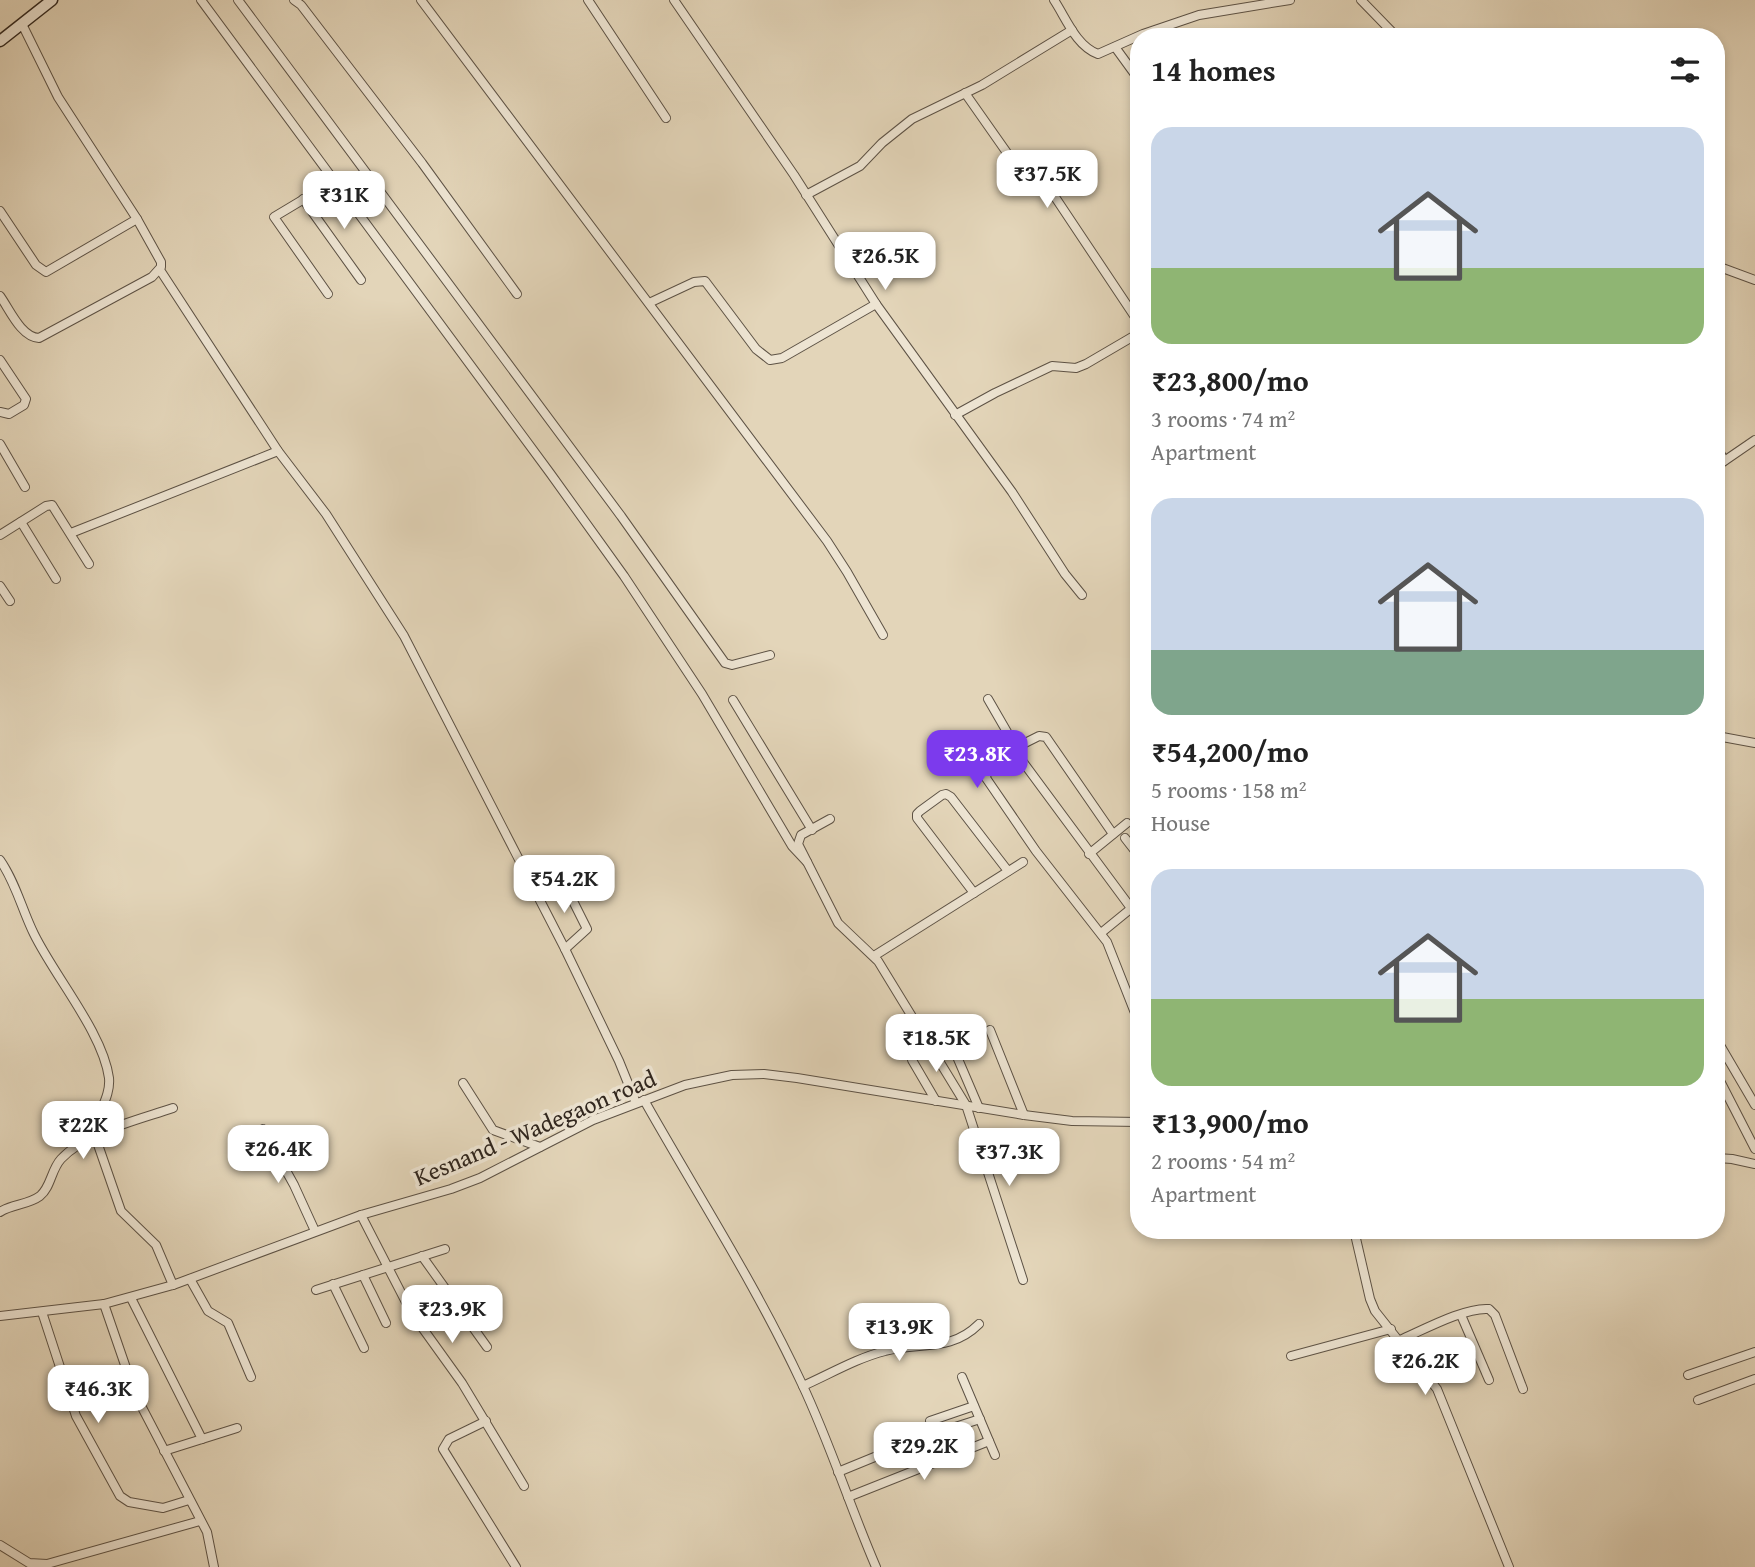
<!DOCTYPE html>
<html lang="en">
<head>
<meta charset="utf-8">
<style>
	body { margin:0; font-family:"Gentium Book Plus",serif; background:#f6f6f6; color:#222; height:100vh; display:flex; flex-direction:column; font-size:26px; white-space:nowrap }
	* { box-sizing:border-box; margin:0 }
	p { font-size:23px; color:#767676 }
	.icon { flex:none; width:38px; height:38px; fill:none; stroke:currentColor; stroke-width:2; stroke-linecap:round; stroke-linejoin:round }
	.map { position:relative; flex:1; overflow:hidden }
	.details { position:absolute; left:1130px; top:28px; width:595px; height:1211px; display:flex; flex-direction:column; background:#fff; border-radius:28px; box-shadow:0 4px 10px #0003 }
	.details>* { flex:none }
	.price { position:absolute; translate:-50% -60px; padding:0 16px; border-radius:14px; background:#fff; color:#222; font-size:23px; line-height:46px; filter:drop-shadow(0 2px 4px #0008) }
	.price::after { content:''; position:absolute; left:50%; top:42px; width:21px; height:16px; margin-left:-10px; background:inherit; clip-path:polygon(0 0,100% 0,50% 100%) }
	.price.on { background:#7c3aed; color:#fff }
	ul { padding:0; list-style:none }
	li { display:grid; align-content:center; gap:14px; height:371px; padding:0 21px }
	li span { display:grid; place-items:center; height:217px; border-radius:21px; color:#555 }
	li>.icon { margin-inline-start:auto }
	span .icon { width:126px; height:126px; fill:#fffc; stroke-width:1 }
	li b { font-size:30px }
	h2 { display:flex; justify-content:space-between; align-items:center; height:84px; padding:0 21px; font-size:30px }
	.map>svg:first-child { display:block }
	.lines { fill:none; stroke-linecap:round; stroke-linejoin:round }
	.minor-casing { stroke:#5d5245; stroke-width:10 }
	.secondary-casing { stroke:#30261e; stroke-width:13 }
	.minor { stroke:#ede4d2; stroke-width:8 }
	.secondary { stroke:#ede4d2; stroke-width:10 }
	.labels { text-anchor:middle; stroke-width:7; stroke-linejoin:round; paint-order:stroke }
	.street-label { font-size:24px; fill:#30261e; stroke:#ede4d2 }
</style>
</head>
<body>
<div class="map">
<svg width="1755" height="1567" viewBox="0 0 1755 1567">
	<rect width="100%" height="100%" fill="#e3d5b9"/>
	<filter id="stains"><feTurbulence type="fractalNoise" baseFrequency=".00286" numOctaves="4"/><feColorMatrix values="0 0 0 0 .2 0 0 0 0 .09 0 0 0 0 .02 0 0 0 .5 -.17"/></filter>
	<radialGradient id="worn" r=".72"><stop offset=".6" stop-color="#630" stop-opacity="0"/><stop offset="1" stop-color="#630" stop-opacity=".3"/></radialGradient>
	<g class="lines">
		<defs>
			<g id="minor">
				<polyline points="201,0 550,473 624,576 702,694 792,846 807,862"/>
				<polyline points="238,0 621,516 725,663 732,665 770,655"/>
				<polyline points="294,0 301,5 422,163 517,294"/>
				<polyline points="421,0 827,541 847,572 883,635"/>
				<polyline points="588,0 666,118"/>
				<polyline points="674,0 794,175 876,304 1012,492 1065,574 1082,595"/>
				<path d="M1054,0c12,18 22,46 44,54l45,-20 56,-19 91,-15"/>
				<polyline points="1361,0 1397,37"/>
				<polyline points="1115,47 1139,80"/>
				<path d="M965,93l54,77c11,10 24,12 34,24l86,129"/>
				<polyline points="806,195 860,166 882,143 912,119 982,85 1072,30"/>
				<polyline points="303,199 361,280"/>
				<polyline points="0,211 36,265 46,272 137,219"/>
				<polyline points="1717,266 1755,280"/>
				<polyline points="160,270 278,451 326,514 404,636 565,949 619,1061 636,1103"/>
				<polyline points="328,294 274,217 334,181"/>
				<path d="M0,296c10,14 21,41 39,42l113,-61 9,-10v-5l-24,-43 -79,-122 -36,-73"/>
				<polyline points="649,303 694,282 705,281 756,349 770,360 782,358 876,304"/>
				<polyline points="0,360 26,399 24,405 9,414 0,412"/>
				<polyline points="955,415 995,393 1052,366 1076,368 1086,364 1139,333"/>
				<polyline points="0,444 25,487"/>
				<polyline points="1717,446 1724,461"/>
				<polyline points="1717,466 1755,440"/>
				<polyline points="21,522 56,579"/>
				<polyline points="71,533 278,451"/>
				<polyline points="0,535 46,506 52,505 89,564"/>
				<polyline points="0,586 10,601"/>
				<polyline points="1717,636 1718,637"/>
				<polyline points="988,699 1014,744 1019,746 1039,736 1046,737 1113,834"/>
				<polyline points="733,700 812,830"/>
				<polyline points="1717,736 1755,743"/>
				<polyline points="830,819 801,835 798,844 838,923 878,961 966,1105 1023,1280"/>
				<polyline points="1125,838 1139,856"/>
				<polyline points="1089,854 1127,823"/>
				<path d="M0,860c16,23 22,50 34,74 21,43 69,99 75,144 2,21 -15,38 -14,58l26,75 35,34 17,40"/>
				<polyline points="563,881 587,929 565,949"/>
				<polyline points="974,893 917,818 917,814 920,811 942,795 946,794 951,797 1008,871"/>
				<polyline points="1131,908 1020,758 1014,755 988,768 986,778 1036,851 1107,942 1139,1023"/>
				<polyline points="1101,933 1139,902"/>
				<polyline points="874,956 1023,862"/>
				<polyline points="990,1030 1024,1115"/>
				<polyline points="1717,1040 1755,1105"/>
				<polyline points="929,1044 915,1054 912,1060 936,1101"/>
				<polyline points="952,1045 979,1108"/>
				<polyline points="1717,1075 1755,1149"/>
				<polyline points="463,1083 493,1130 540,1147"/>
				<path d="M644,1100c53,94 112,185 158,284 28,59 48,123 74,183"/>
				<polyline points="263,1129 294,1185 315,1231"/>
				<polyline points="1717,1158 1732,1159 1755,1164"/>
				<path d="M0,1212c12,-8 28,-7 40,-16 11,-9 11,-26 21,-37 25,-27 77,-39 112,-51"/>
				<polyline points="361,1215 411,1312 462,1383 524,1486"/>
				<polyline points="1354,1230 1370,1299 1375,1311 1437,1389 1509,1567"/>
				<polyline points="422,1256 487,1347"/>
				<polyline points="363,1275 386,1323"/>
				<polyline points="190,1279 208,1311 228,1323 251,1377"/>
				<polyline points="333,1284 364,1348"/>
				<polyline points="316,1290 445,1249"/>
				<polyline points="131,1298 202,1439"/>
				<polyline points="104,1304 135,1394 207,1532 214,1567"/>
				<polyline points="42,1312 76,1416 120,1496 129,1502 163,1508 189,1500"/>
				<polyline points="1461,1315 1489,1380"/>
				<polyline points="0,1316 104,1304 173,1285 361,1215 451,1189 480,1178 593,1120 685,1085 732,1075 764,1074 797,1078 1024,1115 1072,1121 1139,1122"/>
				<path d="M1400,1340c23,-10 65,-33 89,-31l6,6 28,74"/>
				<polyline points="1291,1356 1391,1329"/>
				<polyline points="1688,1375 1755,1352"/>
				<polyline points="962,1377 995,1455"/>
				<path d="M803,1386c27,-12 54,-28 82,-35 34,-10 65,2 94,-27"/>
				<polyline points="1698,1400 1755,1379"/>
				<polyline points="486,1421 449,1439 443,1449 516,1567"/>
				<polyline points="930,1421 974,1406"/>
				<polyline points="164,1451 237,1428"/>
				<polyline points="838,1472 921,1438 980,1419"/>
				<polyline points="848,1497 989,1441"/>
				<polyline points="0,1545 29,1563 47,1564 200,1521"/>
			</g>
			<polyline id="secondary" points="0,41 52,0"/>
		</defs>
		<!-- minor casing -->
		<use href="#minor" class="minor-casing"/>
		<!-- secondary casing -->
		<use href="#secondary" class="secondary-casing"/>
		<!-- minor -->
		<use href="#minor" class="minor"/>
		<!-- secondary -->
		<use href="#secondary" class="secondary"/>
	</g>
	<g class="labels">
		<!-- street labels -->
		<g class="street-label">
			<text transform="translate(535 1128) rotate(-23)" y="8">Kesnand - Wadegaon road</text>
		</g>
	</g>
	<rect width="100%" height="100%" filter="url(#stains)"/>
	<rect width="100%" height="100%" fill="url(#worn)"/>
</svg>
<b class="price" style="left:1047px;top:210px">₹37.5K</b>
<b class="price" style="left:344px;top:231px">₹31K</b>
<b class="price" style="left:885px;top:292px">₹26.5K</b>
<b class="price on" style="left:977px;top:790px">₹23.8K</b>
<b class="price" style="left:564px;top:915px">₹54.2K</b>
<b class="price" style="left:936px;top:1074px">₹18.5K</b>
<b class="price" style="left:83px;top:1161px">₹22K</b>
<b class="price" style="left:278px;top:1185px">₹26.4K</b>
<b class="price" style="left:1009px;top:1188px">₹37.3K</b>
<b class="price" style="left:452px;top:1345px">₹23.9K</b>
<b class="price" style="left:899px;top:1363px">₹13.9K</b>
<b class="price" style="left:1425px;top:1397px">₹26.2K</b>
<b class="price" style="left:98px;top:1425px">₹46.3K</b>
<b class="price" style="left:924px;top:1482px">₹29.2K</b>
<section class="details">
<h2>14 homes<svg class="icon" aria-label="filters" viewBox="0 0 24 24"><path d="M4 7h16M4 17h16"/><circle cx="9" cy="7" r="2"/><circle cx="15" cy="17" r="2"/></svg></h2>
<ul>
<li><span style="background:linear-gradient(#c9d6e8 65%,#8fb573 0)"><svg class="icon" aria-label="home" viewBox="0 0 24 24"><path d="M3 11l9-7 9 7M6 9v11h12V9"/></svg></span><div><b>₹23,800/mo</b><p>3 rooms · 74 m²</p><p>Apartment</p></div></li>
<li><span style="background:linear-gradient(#c9d6e8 70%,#7fa58c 0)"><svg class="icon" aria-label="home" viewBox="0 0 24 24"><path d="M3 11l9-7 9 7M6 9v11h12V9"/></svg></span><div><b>₹54,200/mo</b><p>5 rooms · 158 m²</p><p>House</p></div></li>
<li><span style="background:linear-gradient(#c9d6e8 60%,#8fb573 0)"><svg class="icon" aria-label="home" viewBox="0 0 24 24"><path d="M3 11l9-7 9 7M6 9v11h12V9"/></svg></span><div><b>₹13,900/mo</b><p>2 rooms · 54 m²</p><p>Apartment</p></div></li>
</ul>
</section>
</div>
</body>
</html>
